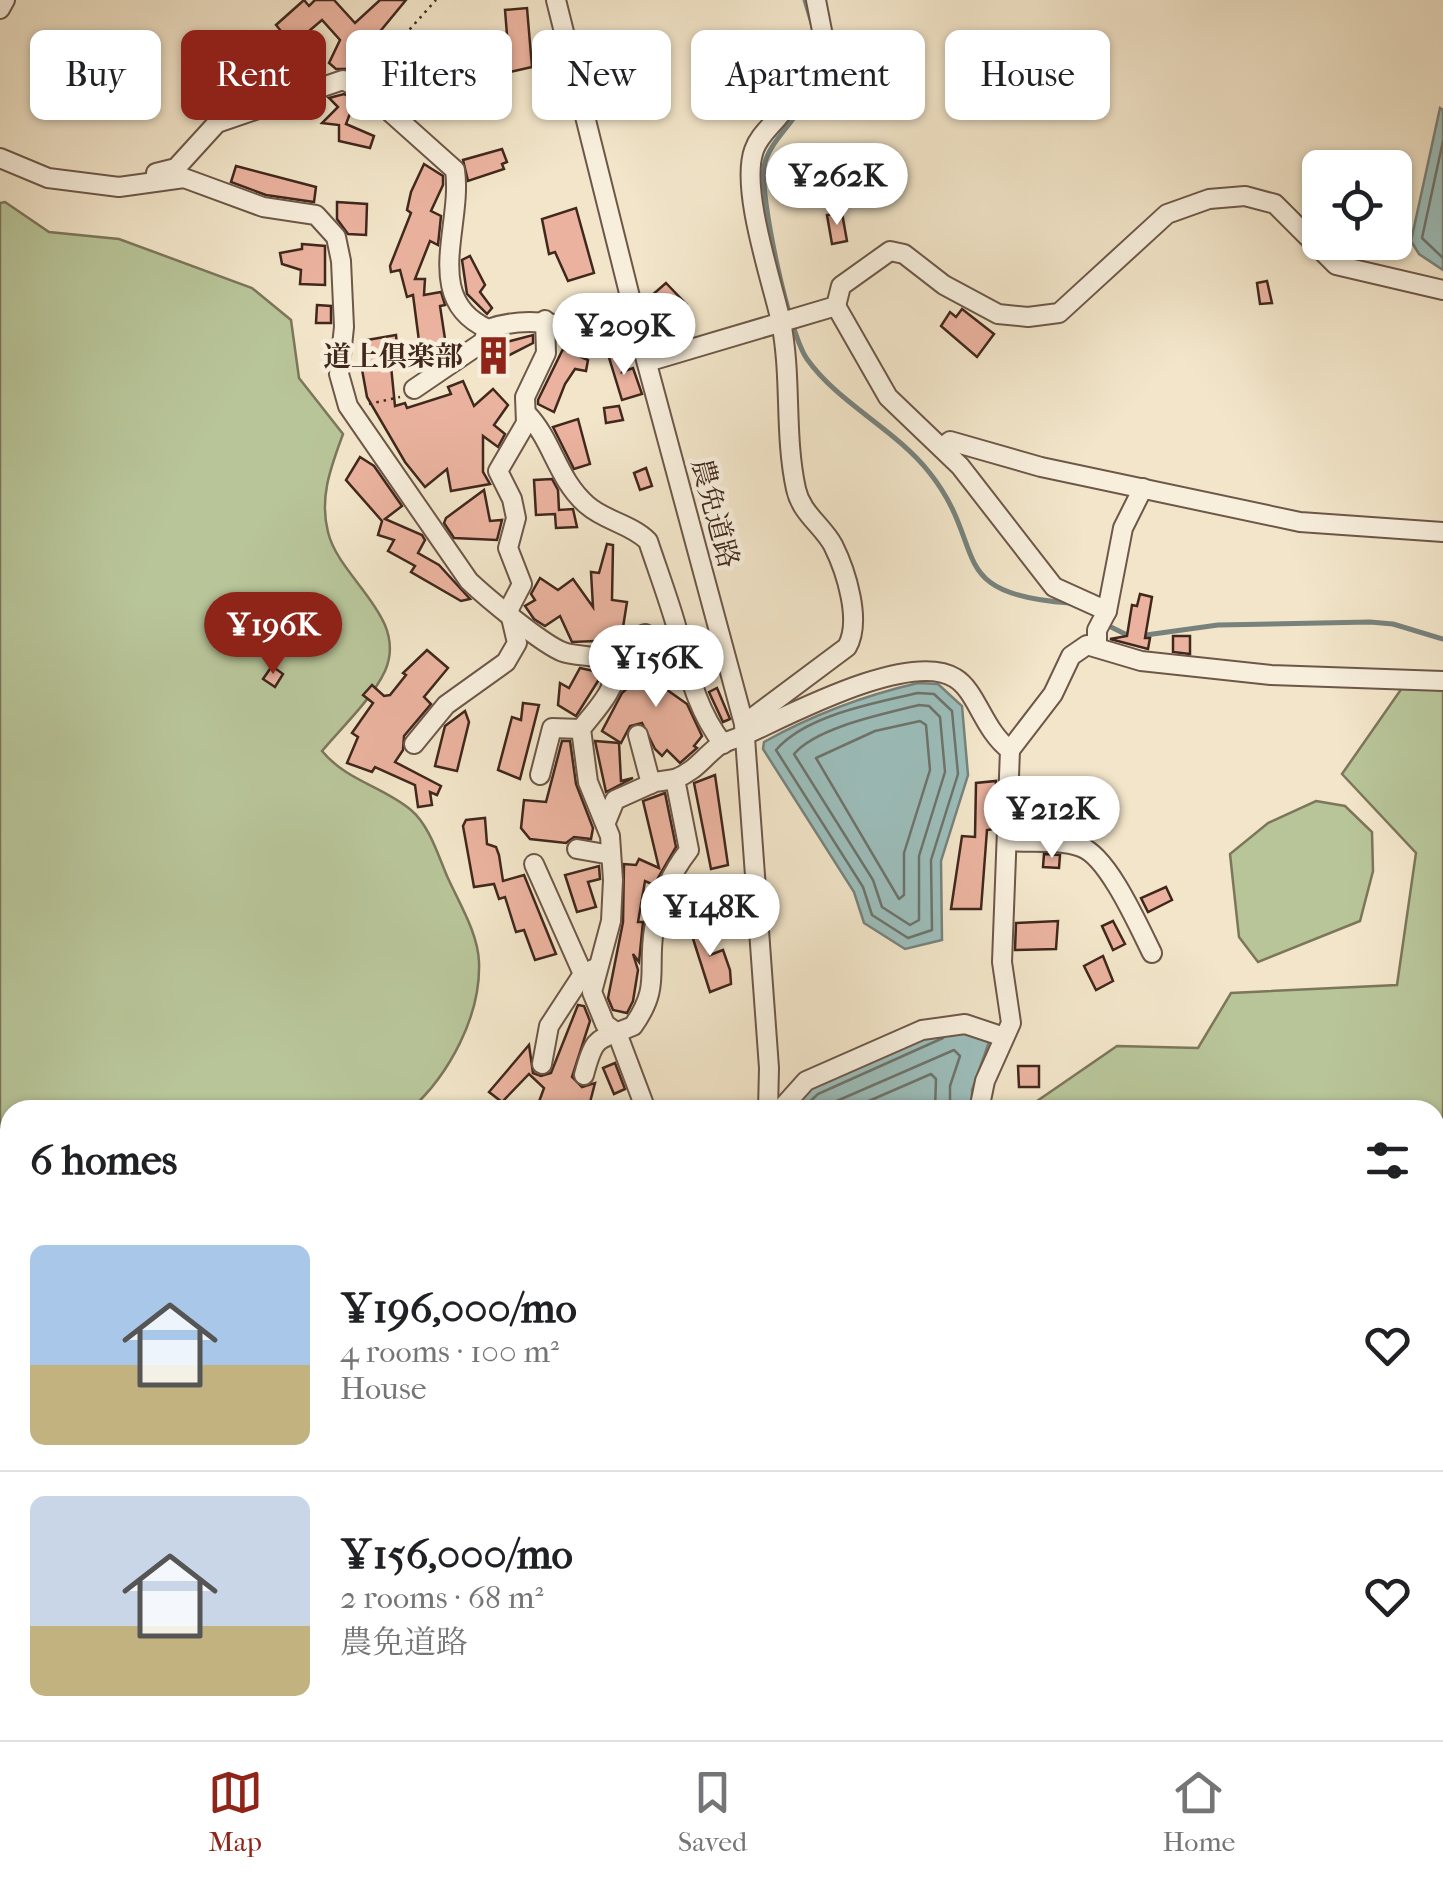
<!DOCTYPE html>
<html lang="en">
<head>
<meta charset="utf-8">
<style>
	body { margin:0; font-family:"IM FELL French Canon","Noto Serif JP",serif; background:#f2f2f2; color:#202124; height:100vh; display:flex; flex-direction:column; font-size:38px; white-space:nowrap }
	* { box-sizing:border-box; margin:0 }
	p { font-size:32px; color:#757577 }
	.icon { flex:none; width:55px; height:55px; fill:none; stroke:currentColor; stroke-width:2; stroke-linecap:round; stroke-linejoin:round }
	.map { position:relative; flex:1; overflow:hidden }
	.sheet { position:absolute; left:0px; top:1100px; width:1445px; height:640px; display:flex; flex-direction:column; background:#fff; border-radius:30px 30px 0 0; box-shadow:0 2px 8px #0004 }
	.sheet>* { flex:none }
	.top-card { position:absolute; left:30px; top:30px; width:1385px; height:90px; display:flex; gap:20px }
	.buttons { position:absolute; left:1302px; top:150px; display:grid; gap:20px }
	.buttons a { display:grid; place-items:center; width:110px; height:110px; border-radius:15px; background:#fff; box-shadow:0 2px 8px #0004; font-size:50px }
	.price { position:absolute; translate:-50% -85px; padding:0 22px; border-radius:35px; background:#fff; color:#222; font-size:32px; line-height:65px; filter:drop-shadow(0 2px 5px #0008) }
	.price::after { content:''; position:absolute; left:50%; top:60px; width:30px; height:22px; margin-left:-15px; background:inherit; clip-path:polygon(0 0,100% 0,50% 100%) }
	.price.on { background:#8f2418; color:#fff }
	ul { padding:0; list-style:none }
	li { display:flex; align-items:center; gap:30px; height:250px; padding:0 30px }
	li+li { border-top:2px solid #e0e0e0 }
	li span { display:grid; place-items:center; flex:none; width:280px; height:200px; border-radius:15px; color:#555 }
	li>.icon { margin-inline-start:auto }
	span .icon { width:120px; height:120px; fill:#fffc; stroke-width:1 }
	li b { font-size:42px }
	h2 { display:flex; justify-content:space-between; align-items:center; height:120px; padding:0 30px; font-size:42px }
	.pill { padding:0 35px; border-radius:15px; background:#fff; box-shadow:0 2px 8px #0004; font-size:35px; line-height:90px }
	.pill.on { background:#8f2418; color:#fff }
	.menu { display:flex; justify-content:space-around; align-items:center; height:140px; border-top:2px solid #e0e0e0; background:#fff; font-size:28px; color:#757577 }
	.menu a { display:grid; justify-items:center; gap:5px }
	.menu .on { color:#8f2418 }
	.map>svg:first-child { display:block }
	.green { fill:#b8c599; stroke:#7c765b; stroke-width:2.5 }
	.water { fill:#9cbebb; stroke:#78827c; stroke-width:2.5 }
	.lines { fill:none; stroke-linecap:round; stroke-linejoin:round }
	.shore { stroke:#6e736c; stroke-width:2.5 }
	.stream { stroke:#78827c; stroke-width:5 }
	.building { fill:#ebb39f; stroke:#41281d; stroke-width:2.5 }
	.minor-casing { stroke:#6d5748; stroke-width:22 }
	.path { stroke:#41281d; stroke-width:2.5; stroke-dasharray:2.5 5; stroke-linecap:butt }
	.minor { stroke:#f7eedc; stroke-width:18 }
	.labels { text-anchor:middle; stroke-width:9; stroke-linejoin:round; paint-order:stroke }
	.poi-label { font-size:28px; font-weight:bold; fill:#41281d; stroke:#f7eedc; text-anchor:end }
	.street-label { font-size:28px; fill:#41281d; stroke:#f7eedc }
</style>
</head>
<body>
<div class="map">
<svg width="1443" height="1740" viewBox="0 0 1443 1740">
	<rect width="100%" height="100%" fill="#f2e5c9"/>
	<filter id="stains"><feTurbulence type="fractalNoise" baseFrequency=".002" numOctaves="4"/><feColorMatrix values="0 0 0 0 .2 0 0 0 0 .09 0 0 0 0 .02 0 0 0 .5 -.17"/></filter>
	<radialGradient id="worn" r=".72"><stop offset=".6" stop-color="#630" stop-opacity="0"/><stop offset="1" stop-color="#630" stop-opacity=".3"/></radialGradient>
	<!-- green -->
	<g class="green">
		<path d="M5,202l44,30 70,7 133,49 39,32 8,58 44,56c-12,33 -24,63 -15,98 11,47 81,85 57,139 -13,28 -43,56 -63,80 25,30 60,35 89,59 18,15 27,45 36,66 12,27 31,57 32,86 2,54 -30,113 -69,148h-400v620h684l6,10h-700v-1537z"/>
		<polygon points="1402,688 1443,690 1443,1740 1094,1740 1090,1730 1435,1730 1435,1110 1024,1110 1117,1046 1198,1048 1231,993 1397,985 1416,853 1342,774"/>
		<polygon points="1316,801 1345,806 1372,832 1373,871 1360,921 1258,962 1239,937 1230,854 1268,823"/>
	</g>
	<!-- water -->
	<g class="water">
		<polygon points="1440,108 1443,110 1443,270 1419,254 1411,241"/>
		<path d="M918,683l20,1 24,22 6,69 -27,86 1,79 -37,9 -41,-26 -10,-31 -91,-143 1,-7c50,-28 98,-46 154,-59z"/>
		<polygon points="957,1027 989,1042 972,1090 972,1110 791,1110 803,1090 941,1028"/>
		<polygon points="938,1730 1017,1730 1023,1740 945,1740"/>
	</g>
	<g class="lines">
		<!-- shore -->
		<g class="shore">
			<polyline points="1443,141 1422,238 1443,258"/>
			<path d="M918,693l16,1 18,17 6,63 -27,86 1,70 -24,8 -36,-23 -9,-28 -87,-137c30,-35 99,-47 142,-57z"/>
			<path d="M919,705l10,1 11,11 5,55 -26,84v64l-9,5 -28,-18 -9,-27 -79,-126c23,-27 90,-40 125,-49z"/>
			<polygon points="920,721 926,725 930,770 904,853 904,895 899,899 816,758 875,731"/>
			<polyline points="801,1110 818,1094 943,1038"/>
			<polyline points="816,1110 954,1050 960,1056 950,1086 950,1110"/>
			<polyline points="848,1110 931,1074 936,1079 935,1110"/>
		</g>
		<!-- stream -->
		<g class="stream">
			<polyline points="805,0 815,33 813,52"/>
			<path d="M800,109c-11,18 -33,37 -36,58 -4,31 25,167 43,192 31,44 88,70 122,113 61,76 12,122 141,131"/>
			<polyline points="1107,625 1125,634 1146,635 1218,625 1370,622 1393,624 1443,639"/>
		</g>
	</g>
	<!-- building -->
	<g class="building">
		<polygon points="304,0 309,6 315,0 334,0 355,23 380,0 406,0 349,69 336,69 329,63 340,40 322,20 296,42 300,45 290,54 279,43 286,37 276,25"/>
		<polygon points="527,8 532,67 510,72 505,10"/>
		<polygon points="250,48 262,58 251,70 257,76 255,83 237,103 199,111"/>
		<polygon points="344,94 362,104 354,103 346,124 374,136 370,148 339,141 339,125 322,123 338,107 329,98"/>
		<polygon points="502,149 507,162 502,164 504,169 468,181 463,160"/>
		<polygon points="424,164 443,176 443,185 431,211 441,216 438,245 430,241 415,279 425,279 424,295 441,292 445,305 440,306 447,352 429,361 423,358 419,341 413,295 407,297 400,270 391,272 390,266 411,213 407,210 411,192"/>
		<polygon points="236,166 316,187 314,202 266,195 231,182"/>
		<polygon points="337,202 367,204 366,235 348,234 337,219"/>
		<polygon points="576,208 594,273 568,281 555,252 549,254 542,219"/>
		<polygon points="842,213 847,241 832,244 827,215"/>
		<polygon points="302,244 325,246 325,285 300,284 301,270 282,264 280,253 302,249"/>
		<polygon points="470,256 485,285 480,292 492,308 487,314 467,294 462,260"/>
		<polygon points="1267,281 1272,303 1260,304 1257,283"/>
		<polygon points="666,283 686,304 671,318 651,296"/>
		<polygon points="615,303 622,324 600,323 596,309"/>
		<polygon points="317,305 331,306 331,323 316,323"/>
		<polygon points="962,309 994,334 977,357 941,326 950,312 956,317"/>
		<polygon points="396,335 398,355 390,356 395,406 405,403 407,408 451,394 448,387 463,381 474,406 493,389 508,405 494,425 505,434 498,447 483,436 483,472 490,484 451,491 447,469 425,487 405,462 367,397 361,364 361,341"/>
		<polygon points="533,335 533,343 488,366 482,358 497,340 499,344"/>
		<polygon points="563,349 588,360 586,371 575,369 565,384 554,412 538,404 538,400"/>
		<polygon points="607,351 625,357 622,372 633,368 642,394 622,400"/>
		<polygon points="619,406 623,420 606,423 604,408"/>
		<polygon points="578,419 590,464 574,469 553,427"/>
		<polygon points="360,457 374,466 402,506 385,519 422,535 425,540 418,553 439,565 470,599 461,601 411,572 415,566 388,551 394,540 378,535 382,521 346,480"/>
		<polygon points="646,468 652,486 640,490 634,473"/>
		<polygon points="552,479 558,490 559,510 573,509 577,527 556,528 555,514 536,515 534,480"/>
		<polygon points="484,490 490,521 502,520 497,540 454,538 444,523 446,518"/>
		<polygon points="607,544 613,545 612,600 627,602 621,640 572,642 560,616 545,626 534,619 525,606 535,600 531,594 540,578 558,590 573,579 593,607 591,572 599,573"/>
		<polygon points="1140,594 1152,597 1145,638 1150,638 1148,649 1110,639 1127,636 1132,605 1137,606"/>
		<polygon points="657,632 665,634 671,655 663,687 687,704 702,736 694,746 697,748 680,763 667,750 662,756 655,749 642,723 630,726 621,743 602,731 622,693 650,667"/>
		<polygon points="1173,636 1190,636 1190,654 1173,652"/>
		<polygon points="427,650 448,668 424,697 431,704 404,736 403,750 395,762 441,786 437,795 430,792 432,805 418,807 415,785 375,767 372,772 347,763 358,737 352,733 373,703 363,695 372,685 384,696 390,695 406,675 403,673"/>
		<polygon points="272,666 283,674 275,687 263,679"/>
		<polygon points="580,668 603,673 576,716 558,705 560,683 569,688"/>
		<polygon points="717,688 730,719 723,722 709,692"/>
		<polygon points="523,703 539,705 520,779 498,770 512,717 521,720"/>
		<polygon points="465,711 469,722 457,771 435,766 445,726"/>
		<polygon points="562,741 570,741 576,784 593,828 591,839 574,837 566,843 530,839 521,828 524,800 546,802"/>
		<polygon points="595,741 619,743 621,781 633,778 606,792"/>
		<polygon points="715,775 728,865 711,869 694,783"/>
		<polygon points="996,781 994,829 987,830 981,909 951,909 962,836 975,837 976,783"/>
		<polygon points="665,793 676,847 654,885 645,881 638,922 643,922 639,962 633,954 638,970 633,1001 627,1013 613,1010 608,998 623,922 624,864 636,865 639,859 659,868 643,801"/>
		<polygon points="485,818 487,844 496,847 499,855 503,881 524,875 556,954 535,960 524,930 516,932 505,897 499,899 494,884 474,887 463,826 466,820"/>
		<polygon points="1044,854 1060,855 1059,868 1043,867"/>
		<polygon points="599,866 600,879 588,882 596,907 577,912 565,875"/>
		<polygon points="1166,887 1172,900 1148,912 1141,898"/>
		<polygon points="703,919 710,955 723,950 730,970 731,984 710,992 688,923"/>
		<polygon points="1058,921 1056,949 1015,950 1016,923"/>
		<polygon points="1113,921 1125,944 1113,950 1102,926"/>
		<polygon points="1103,956 1113,981 1096,990 1084,966"/>
		<polygon points="578,1005 584,1006 590,1021 572,1077 582,1087 595,1083 588,1110 536,1110 544,1088 529,1074 502,1102 489,1092 529,1045 533,1073 541,1076 551,1073"/>
		<polygon points="615,1063 625,1089 614,1094 603,1068"/>
		<polygon points="1018,1066 1039,1066 1039,1087 1019,1087"/>
	</g>
	<g class="lines">
		<defs>
			<g id="minor">
				<polyline points="556,0 643,349 744,724 769,1068 768,1110"/>
				<polyline points="0,9 5,0"/>
				<path d="M0,158l48,20 71,9 65,-9 79,29 53,8 20,22 5,24 3,66 -5,47 9,32 121,175c17,16 73,63 94,71 18,6 37,1 53,14 2,22 -22,46 -35,63l7,53 22,54 3,44 -2,41 -19,71 13,32 12,9 29,77"/>
				<path d="M156,173l20,-5 41,-45 126,-43 27,14 85,76c8,56 -34,129 33,159 53,-19 103,5 155,20"/>
				<polyline points="836,306 888,397 960,466 1054,587 1107,611 1097,630 1097,645"/>
				<polyline points="647,362 836,306 841,286 890,251 904,254 944,285 998,314 1028,317 1059,313 1167,214 1209,199 1245,196 1275,204 1336,265 1443,290"/>
				<polyline points="414,389 483,342 488,329"/>
				<path d="M527,414c26,27 30,65 60,91 18,16 44,19 61,36 9,27 19,54 27,81 13,45 19,84 48,122"/>
				<polyline points="942,448 950,441 1041,467 1300,522 1443,532"/>
				<polyline points="1107,611 1123,528 1143,488"/>
				<polyline points="611,686 638,663 645,634"/>
				<path d="M744,724l103,-77c15,-26 -1,-76 -14,-102 -11,-20 -32,-32 -37,-56 -12,-55 -4,-112 -15,-167 -9,-41 -41,-133 -27,-172 7,-21 31,-32 37,-56l20,4 13,-57 -8,-41"/>
				<polyline points="638,735 651,784"/>
				<polyline points="414,744 446,705 506,662 517,643 509,609 522,584 508,548 516,518 512,499 498,471 526,423 525,397 546,353 545,320"/>
				<polyline points="1010,750 1053,694 1071,656 1087,645 1141,661 1271,675 1443,681"/>
				<polyline points="540,775 552,728 581,729"/>
				<polyline points="606,822 615,800 655,782 675,779"/>
				<path d="M1009,841c24,2 49,-2 72,6 27,9 58,80 71,106"/>
				<polyline points="577,849 611,855"/>
				<polyline points="534,864 583,974 596,968"/>
				<polyline points="542,1064 549,1026 583,974"/>
				<path d="M584,1075c11,-42 14,-34 49,-49 28,-39 14,-55 21,-97 5,-28 17,-56 35,-79l-14,-71c20,-8 26,-19 42,-32 7,-6 19,-8 28,-12 44,-20 165,-85 210,-57 22,13 28,52 55,72l-8,212 9,61 -26,58 -6,29"/>
				<polyline points="780,1110 806,1081 922,1030 965,1024 1004,1037"/>
				<polyline points="907,1730 910,1740"/>
				<polyline points="1053,1730 1058,1740"/>
			</g>
		</defs>
		<!-- minor casing -->
		<use href="#minor" class="minor-casing"/>
		<!-- path -->
		<g class="path">
			<polyline points="376,78 384,58 436,0"/>
			<polyline points="369,404 400,397"/>
		</g>
		<!-- minor -->
		<use href="#minor" class="minor"/>
	</g>
	<!-- icons -->
	<defs>
		<symbol id="building-bare" viewBox="-9 -9 18 18"><path d="M-4-6H4V6H1V3H-1V6H-4ZM-2.5-4.3h1.7v1.8h-1.7ZM.8-4.3h1.7v1.8H.8ZM-2.5-1h1.7V.8h-1.7ZM.8-1h1.7V.8H.8Z" fill="#8f2418" stroke="#f7eedc" stroke-width="2.5" paint-order="stroke"/></symbol>
	</defs>
	<g fill-rule="evenodd">
		<use href="#building-bare" x="466" y="328" width="55" height="55"/>
	</g>
	<g class="labels">
		<!-- poi labels -->
		<g class="poi-label">
			<text x="463" y="366">道上倶楽部</text>
		</g>
		<!-- street labels -->
		<g class="street-label">
			<text transform="translate(716 513) rotate(75)" y="10">農免道路</text>
		</g>
	</g>
	<rect width="100%" height="100%" filter="url(#stains)"/>
	<rect width="100%" height="100%" fill="url(#worn)"/>
</svg>
<div class="buttons">
<a><svg class="icon" aria-label="locate" viewBox="0 0 24 24"><circle cx="12" cy="12" r="6"/><path d="M12 2v4M12 18v4M2 12h4M18 12h4"/></svg></a>
</div>
<b class="price" style="left:837px;top:228px">¥262K</b>
<b class="price" style="left:624px;top:378px">¥209K</b>
<b class="price on" style="left:273px;top:677px">¥196K</b>
<b class="price" style="left:656px;top:710px">¥156K</b>
<b class="price" style="left:1052px;top:861px">¥212K</b>
<b class="price" style="left:710px;top:959px">¥148K</b>
<div class="top-card">
<a class="pill">Buy</a>
<a class="pill on">Rent</a>
<a class="pill">Filters</a>
<a class="pill">New</a>
<a class="pill">Apartment</a>
<a class="pill">House</a>
</div>
<section class="sheet">
<h2>6 homes<svg class="icon" aria-label="filters" viewBox="0 0 24 24"><path d="M4 7h16M4 17h16"/><circle cx="9" cy="7" r="2"/><circle cx="15" cy="17" r="2"/></svg></h2>
<ul>
<li><span style="background:linear-gradient(#a9c7e8 60%,#c2b280 0)"><svg class="icon" aria-label="home" viewBox="0 0 24 24"><path d="M3 11l9-7 9 7M6 9v11h12V9"/></svg></span><div><b>¥196,000/mo</b><p>4 rooms · 100 m²</p><p>House</p></div><svg class="icon" aria-label="heart" viewBox="0 0 24 24"><path d="M12 20l-8-8c-3-5 5-10 8-4 3-6 11-1 8 4z"/></svg></li>
<li><span style="background:linear-gradient(#c9d6e8 65%,#c2b280 0)"><svg class="icon" aria-label="home" viewBox="0 0 24 24"><path d="M3 11l9-7 9 7M6 9v11h12V9"/></svg></span><div><b>¥156,000/mo</b><p>2 rooms · 68 m²</p><p>農免道路</p></div><svg class="icon" aria-label="heart" viewBox="0 0 24 24"><path d="M12 20l-8-8c-3-5 5-10 8-4 3-6 11-1 8 4z"/></svg></li>
</ul>
</section>
</div>
<nav class="menu">
<a class="on"><svg class="icon" aria-label="map" viewBox="0 0 24 24"><path d="M3 6l6-2 6 2 6-2v14l-6 2-6-2-6 2zM9 4v14M15 6v14"/></svg>Map</a>
<a><svg class="icon" aria-label="saved" viewBox="0 0 24 24"><path d="M7 4h10v16l-5-4-5 4z"/></svg>Saved</a>
<a><svg class="icon" aria-label="home" viewBox="0 0 24 24"><path d="M3 11l9-7 9 7M6 9v11h12V9"/></svg>Home</a>
</nav>
</body>
</html>
